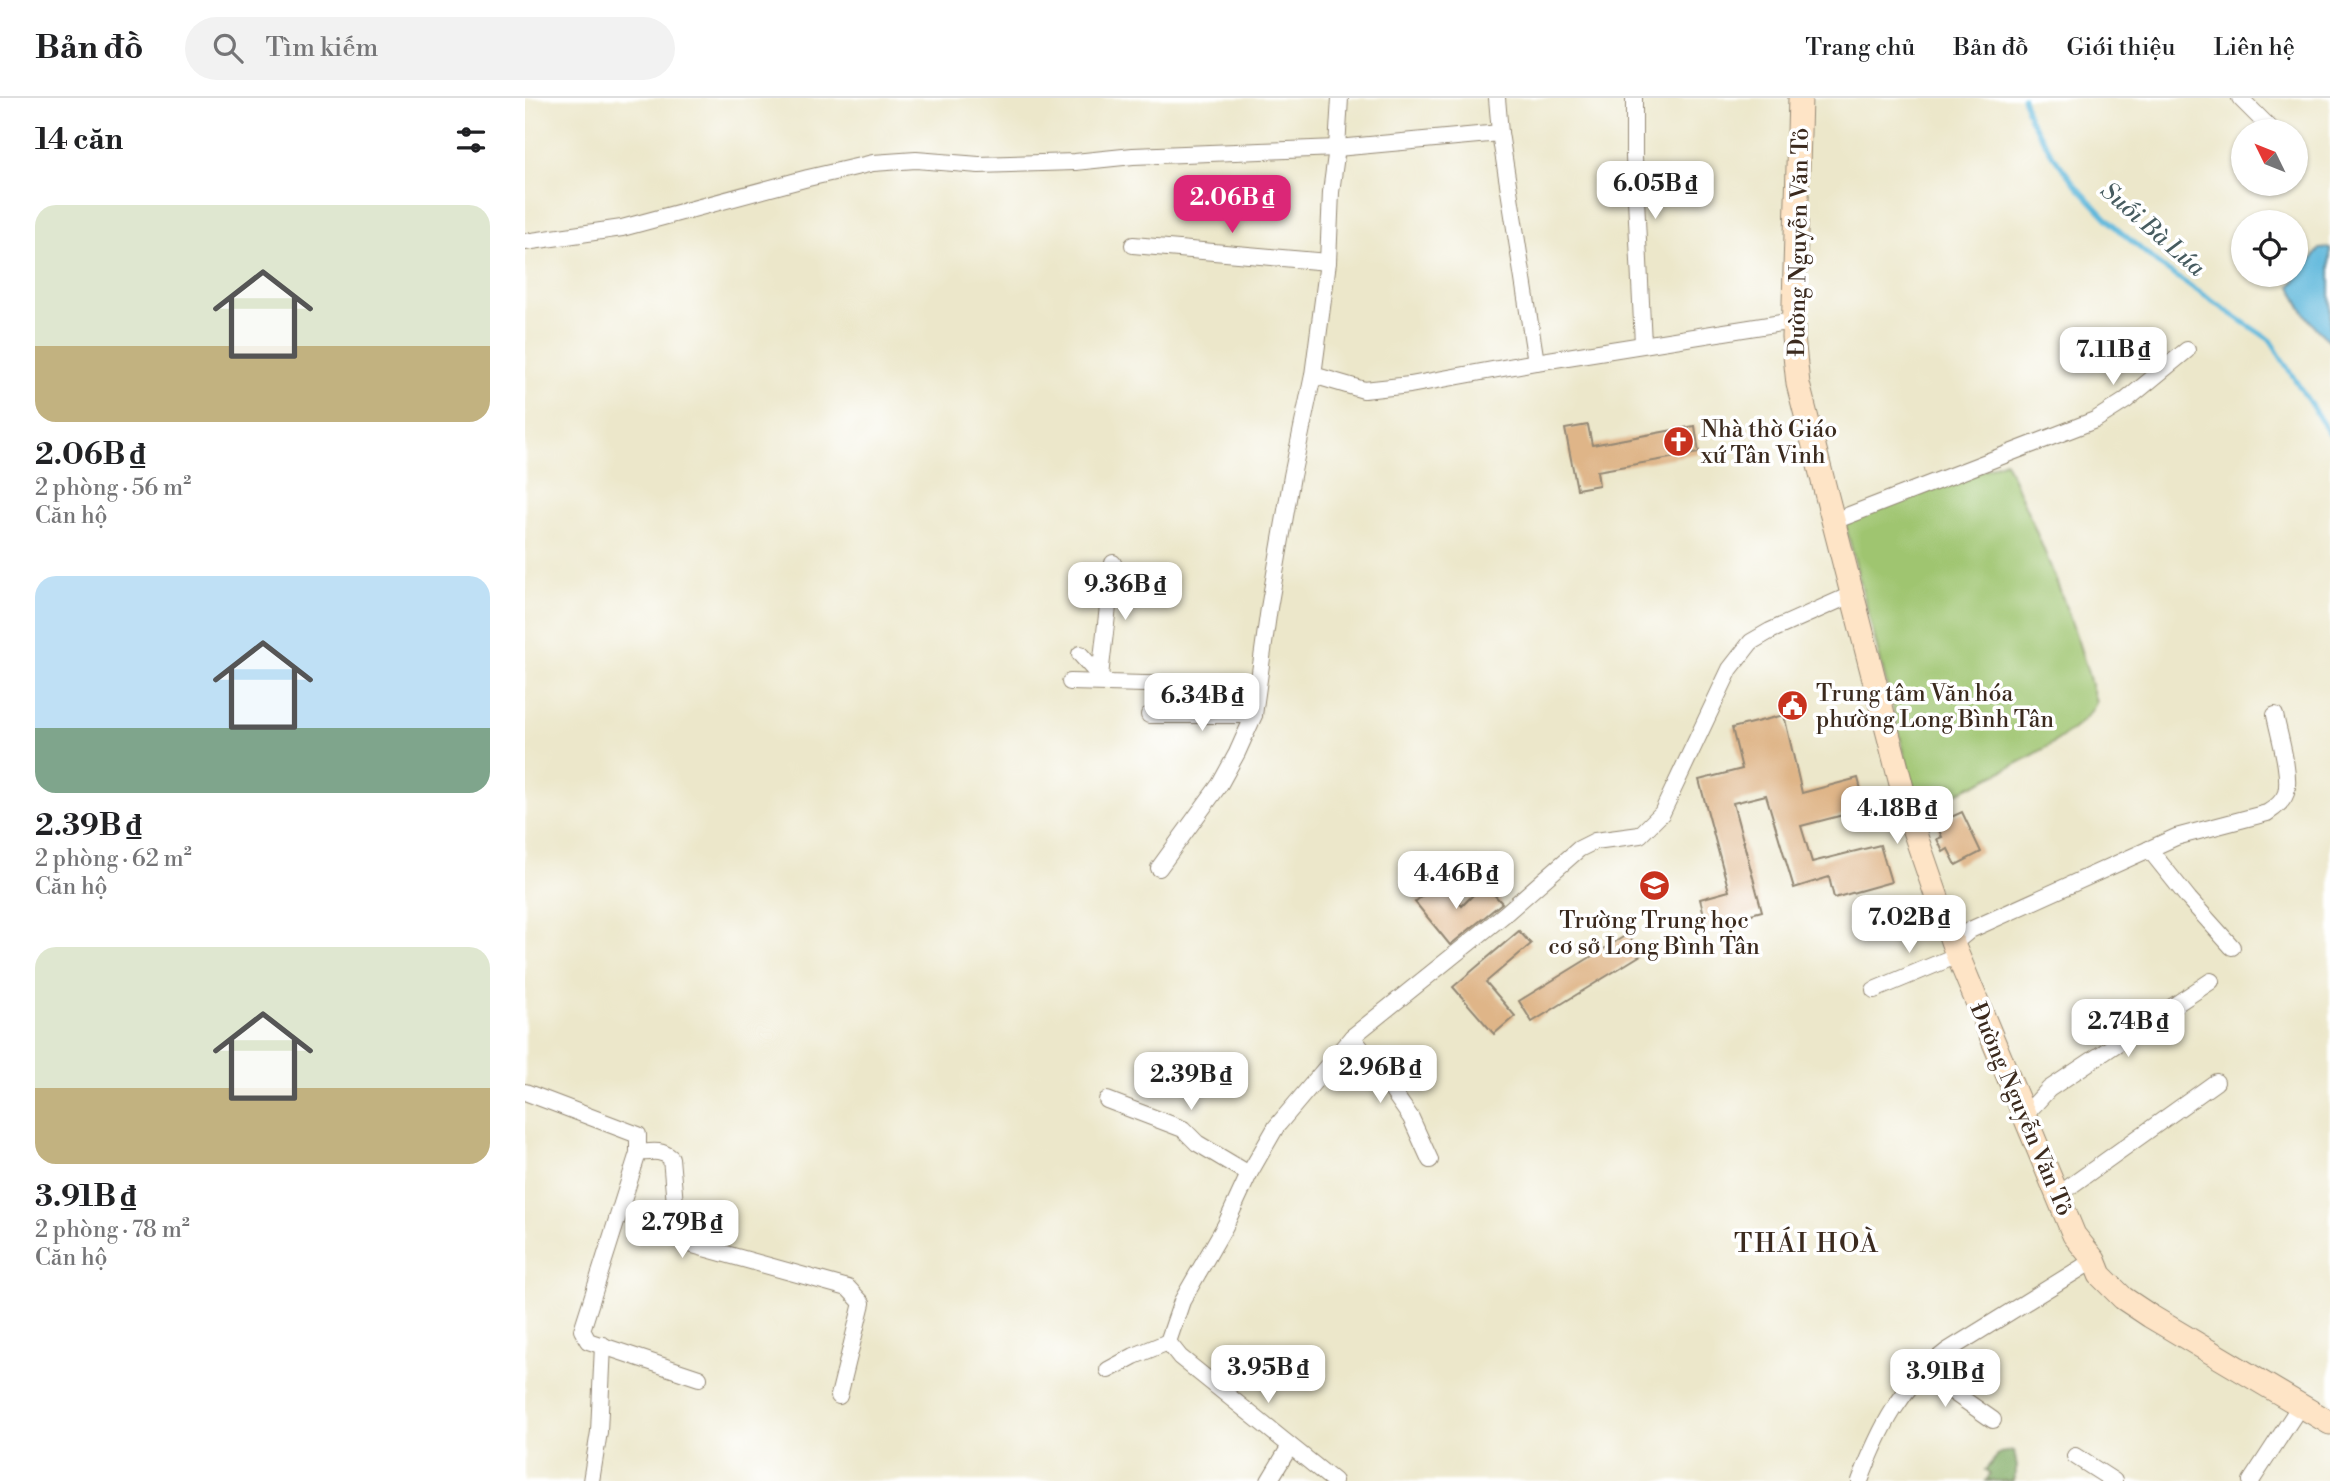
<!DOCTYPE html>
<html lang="vi">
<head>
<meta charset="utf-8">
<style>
	body { margin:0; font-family:"Libre Bodoni",serif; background:#f2f2f2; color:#202124; height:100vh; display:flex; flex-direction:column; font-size:26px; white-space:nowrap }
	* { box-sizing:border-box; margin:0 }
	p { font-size:23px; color:#757577 }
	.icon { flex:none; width:38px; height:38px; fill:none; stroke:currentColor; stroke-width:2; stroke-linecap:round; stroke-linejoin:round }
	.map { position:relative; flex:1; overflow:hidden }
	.drawer { display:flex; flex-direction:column; background:#fff; width:525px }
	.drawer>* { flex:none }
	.needle { width:46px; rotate:313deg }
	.controls { position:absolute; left:1706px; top:21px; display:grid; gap:14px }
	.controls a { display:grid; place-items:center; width:77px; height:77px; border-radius:50%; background:#fff; box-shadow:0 2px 5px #0004; font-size:35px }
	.price { position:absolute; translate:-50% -60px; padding:0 16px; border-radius:14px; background:#fff; color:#222; font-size:23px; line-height:46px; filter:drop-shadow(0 2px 4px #0008) }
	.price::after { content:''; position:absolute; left:50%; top:42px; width:21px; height:16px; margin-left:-10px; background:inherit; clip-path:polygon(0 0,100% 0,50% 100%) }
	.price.on { background:#db2777; color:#fff }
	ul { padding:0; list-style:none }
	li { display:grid; align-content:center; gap:14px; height:371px; padding:0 35px }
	li span { display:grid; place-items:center; height:217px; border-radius:21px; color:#555 }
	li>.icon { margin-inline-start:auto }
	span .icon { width:126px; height:126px; fill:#fffc; stroke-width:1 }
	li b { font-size:30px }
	h2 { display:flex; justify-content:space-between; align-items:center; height:84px; padding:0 35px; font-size:30px }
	header { display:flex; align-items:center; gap:42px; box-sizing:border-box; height:98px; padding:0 35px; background:#fff; border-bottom:2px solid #e0e0e0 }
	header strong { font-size:33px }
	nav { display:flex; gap:38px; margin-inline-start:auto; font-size:24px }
	.search { width:490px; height:63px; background:#f2f2f2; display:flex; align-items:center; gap:18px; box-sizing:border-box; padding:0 24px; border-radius:38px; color:#757577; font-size:26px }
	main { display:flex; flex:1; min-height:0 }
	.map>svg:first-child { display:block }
	.green { fill:#9fc56f; stroke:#6d7846; stroke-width:2 }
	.forest { fill:#7faa62; stroke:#5d6a40; stroke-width:2 }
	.water { fill:#5eb8db; stroke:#4c717c; stroke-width:2 }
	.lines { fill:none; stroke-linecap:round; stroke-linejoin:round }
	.stream { stroke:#5eb8db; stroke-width:5 }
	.building { fill:#dfb588 }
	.street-casing { stroke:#948874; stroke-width:18 }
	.secondary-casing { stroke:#948874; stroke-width:25 }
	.street { stroke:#fff; stroke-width:16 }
	.secondary { stroke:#fee4c6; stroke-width:23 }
	.labels { text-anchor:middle; stroke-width:7; stroke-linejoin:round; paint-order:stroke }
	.street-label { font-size:23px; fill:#3b2a1e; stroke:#fff }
	.poi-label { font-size:23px; fill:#3b2a1e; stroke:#fff; text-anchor:start }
	.water-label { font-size:24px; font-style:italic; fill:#475c60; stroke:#fff }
	.quarter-label { font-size:26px; letter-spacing:2px; fill:#3b2a1e; stroke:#fff }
</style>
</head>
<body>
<header>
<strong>Bản đồ</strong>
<div class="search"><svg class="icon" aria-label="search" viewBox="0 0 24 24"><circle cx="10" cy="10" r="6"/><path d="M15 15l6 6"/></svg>Tìm kiếm</div>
<nav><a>Trang chủ</a><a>Bản đồ</a><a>Giới thiệu</a><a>Liên hệ</a></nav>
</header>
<main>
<section class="drawer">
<h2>14 căn<svg class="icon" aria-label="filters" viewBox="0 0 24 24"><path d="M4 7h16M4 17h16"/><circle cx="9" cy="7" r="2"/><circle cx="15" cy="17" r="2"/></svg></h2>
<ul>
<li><span style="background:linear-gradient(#dfe7d0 65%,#c2b280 0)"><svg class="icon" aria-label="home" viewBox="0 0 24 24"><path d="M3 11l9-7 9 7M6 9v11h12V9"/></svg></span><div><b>2.06B ₫</b><p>2 phòng · 56 m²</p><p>Căn hộ</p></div></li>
<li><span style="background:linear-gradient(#bfe0f5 70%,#7fa58c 0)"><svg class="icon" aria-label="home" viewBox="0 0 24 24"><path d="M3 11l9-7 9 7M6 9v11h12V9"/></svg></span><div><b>2.39B ₫</b><p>2 phòng · 62 m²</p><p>Căn hộ</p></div></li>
<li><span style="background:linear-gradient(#dfe7d0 65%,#c2b280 0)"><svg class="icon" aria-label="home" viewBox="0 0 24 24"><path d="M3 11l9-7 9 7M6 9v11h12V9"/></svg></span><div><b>3.91B ₫</b><p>2 phòng · 78 m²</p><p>Căn hộ</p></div></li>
</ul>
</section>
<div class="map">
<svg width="1805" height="1383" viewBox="0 0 1805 1383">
	<rect width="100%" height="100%" fill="#fff"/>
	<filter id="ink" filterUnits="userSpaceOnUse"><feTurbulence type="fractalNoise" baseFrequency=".0143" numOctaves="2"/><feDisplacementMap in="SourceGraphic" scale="14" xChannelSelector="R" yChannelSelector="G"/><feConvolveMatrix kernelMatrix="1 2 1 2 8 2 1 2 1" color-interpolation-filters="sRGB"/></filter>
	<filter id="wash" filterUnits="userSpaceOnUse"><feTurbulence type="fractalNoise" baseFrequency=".00686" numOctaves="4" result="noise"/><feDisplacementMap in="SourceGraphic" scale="28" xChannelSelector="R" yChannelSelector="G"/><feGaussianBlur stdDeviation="1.57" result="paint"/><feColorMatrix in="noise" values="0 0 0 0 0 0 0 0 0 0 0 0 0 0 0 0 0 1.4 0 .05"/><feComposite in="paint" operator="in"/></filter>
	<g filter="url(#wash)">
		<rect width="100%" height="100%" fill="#ece7ca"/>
		<!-- green -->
		<path class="green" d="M1480,363c36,79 69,157 91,241 -15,40 -136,88 -177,108l-74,-287z"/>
		<!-- forest -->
		<polygon class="forest" points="1489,1353 1492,1369 1488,1383 1461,1383 1465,1377 1460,1372 1475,1355"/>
		<!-- water -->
		<path class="water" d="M1805,150v93c-19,-15 -30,-32 -39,-55l29,-37z"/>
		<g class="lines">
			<!-- stream -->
			<polyline class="stream" points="1498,0 1505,21 1527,56 1552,89 1591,130 1637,169 1745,242 1805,337"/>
		</g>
		<g id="blocks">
			<!-- building -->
			<g class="building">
				<polygon points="1063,327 1067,347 1170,328 1174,355 1072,373 1074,387 1052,391 1040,331"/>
				<polygon points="1259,617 1277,695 1333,680 1341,711 1276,728 1287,764 1355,747 1366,784 1309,800 1304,779 1269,790 1241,697 1208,705 1237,813 1182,828 1175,801 1204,793 1174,682 1217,671 1207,630"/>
				<polygon points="1437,714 1456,754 1431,767 1423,751 1418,754 1412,741 1417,739 1411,726"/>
				<polygon points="913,784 937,808 959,786 977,805 925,847 890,804"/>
				<polygon points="994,833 1006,846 961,884 990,918 969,936 928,889"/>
				<polygon points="1103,836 1116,857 1007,924 994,903"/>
			</g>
		</g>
	</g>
	<g filter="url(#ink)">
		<use href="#blocks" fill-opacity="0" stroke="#948874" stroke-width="2"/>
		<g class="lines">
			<defs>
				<g id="street">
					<polyline points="972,0 975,35 1011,264"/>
					<polyline points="1109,0 1109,59 1118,246"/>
					<polyline points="1715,0 1748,33"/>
					<polyline points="1771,54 1775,58"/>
					<polyline points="0,144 97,130 283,80 348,65 391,62 454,67 550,64 608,58 812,50 975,35"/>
					<polyline points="608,147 803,164"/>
					<polyline points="788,277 839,292 885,287 1011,264 1268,223"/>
					<polyline points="1309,423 1570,322 1600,303 1662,252"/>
					<polyline points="555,556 579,583"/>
					<polyline points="575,578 588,465"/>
					<polyline points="545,584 732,589"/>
					<polyline points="624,617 729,617"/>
					<polyline points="1624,751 1664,801 1707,849"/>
					<polyline points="634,770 695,686 712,655 729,617 744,510 767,378 788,277 803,164 806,94 812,50 815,0"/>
					<path d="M1428,846l17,-14 206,-93 91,-24c8,-5 16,-11 19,-20 5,-19 -7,-58 -11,-78"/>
					<polyline points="1349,892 1433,857"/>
					<polyline points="827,939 851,969 886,1020 905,1062"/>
					<path d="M0,994l113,43v18c13,-1 23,-4 33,5l6,69 16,18 155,43 14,15 -23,93"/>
					<polyline points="582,1002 658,1031 672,1045 724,1076"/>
					<polyline points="1500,1017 1524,991 1686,883"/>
					<polyline points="113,1055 57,1232 63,1243 174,1280"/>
					<polyline points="1533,1097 1691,984"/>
					<polyline points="1402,1268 1412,1283 1468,1322"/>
					<polyline points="583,1272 609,1258 643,1244"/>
					<polyline points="1550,1358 1589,1383"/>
					<polyline points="66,1383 74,1334 78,1247"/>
					<polyline points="744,1383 765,1348"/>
					<polyline points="809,1383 655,1259 643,1244 657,1203 700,1128 724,1076 751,1029 827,939 980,816 1054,751 1070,743 1115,737 1137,715 1205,571 1226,544 1245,533 1328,496"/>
					<path d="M1335,1383c20,-53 41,-95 87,-130l147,-91"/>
					<polyline points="1726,1383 1775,1308"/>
				</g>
				<polyline id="secondary" points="1275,0 1268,239 1273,286 1385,721 1428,846 1549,1137 1569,1162 1575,1177 1598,1200 1625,1218 1805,1325"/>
			</defs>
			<!-- street casing -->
			<use href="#street" class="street-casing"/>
			<!-- secondary casing -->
			<use href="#secondary" class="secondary-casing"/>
			<!-- street -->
			<use href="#street" class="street"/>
			<!-- secondary -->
			<use href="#secondary" class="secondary"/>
		</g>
	</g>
	<!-- icons -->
	<defs>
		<symbol id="church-disc" viewBox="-11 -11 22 22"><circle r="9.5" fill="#c8321e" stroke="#fff"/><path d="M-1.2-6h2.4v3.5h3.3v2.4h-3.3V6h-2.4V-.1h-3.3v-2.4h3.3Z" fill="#fff"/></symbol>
		<symbol id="civic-disc" viewBox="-11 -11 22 22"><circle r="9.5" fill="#c8321e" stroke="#fff"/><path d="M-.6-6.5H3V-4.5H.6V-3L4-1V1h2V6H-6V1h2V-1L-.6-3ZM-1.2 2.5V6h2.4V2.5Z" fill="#fff"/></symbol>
		<symbol id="school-disc" viewBox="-11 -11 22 22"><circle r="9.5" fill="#c8321e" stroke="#fff"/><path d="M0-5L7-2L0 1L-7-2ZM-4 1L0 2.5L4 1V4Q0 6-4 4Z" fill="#fff"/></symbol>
	</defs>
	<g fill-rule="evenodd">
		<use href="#church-disc" x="1136" y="326" width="35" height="35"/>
		<use href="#civic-disc" x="1250" y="590" width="35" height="35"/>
		<use href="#school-disc" x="1112" y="770" width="35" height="35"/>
	</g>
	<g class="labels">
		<!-- street labels -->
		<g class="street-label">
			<text transform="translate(1273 144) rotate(-89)" y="8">Đường Nguyễn Văn Tỏ</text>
			<text transform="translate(1497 1011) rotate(67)" y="8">Đường Nguyễn Văn Tỏ</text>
		</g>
		<!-- poi labels -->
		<g class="poi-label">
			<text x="1176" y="339">Nhà thờ Giáo<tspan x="1176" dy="26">xứ Tân Vinh</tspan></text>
			<text x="1291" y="603">Trung tâm Văn hóa<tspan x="1291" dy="26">phường Long Bình Tân</tspan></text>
			<text x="1129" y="830" text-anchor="middle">Trường Trung học<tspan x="1129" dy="26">cơ sở Long Bình Tân</tspan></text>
		</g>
		<!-- water labels -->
		<g class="water-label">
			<text transform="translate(1628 131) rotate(41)" y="8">Suối Bà Lúa</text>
		</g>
		<!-- quarter labels -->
		<g class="quarter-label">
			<text x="1282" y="1154">THÁI HOÀ</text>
		</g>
	</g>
</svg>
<div class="controls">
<a><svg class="needle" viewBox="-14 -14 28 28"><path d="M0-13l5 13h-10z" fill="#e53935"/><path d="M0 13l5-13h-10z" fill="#757577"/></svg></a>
<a><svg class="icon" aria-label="locate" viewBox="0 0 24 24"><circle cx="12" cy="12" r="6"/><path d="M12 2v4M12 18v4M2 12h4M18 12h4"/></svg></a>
</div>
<b class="price" style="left:1130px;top:123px">6.05B ₫</b>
<b class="price on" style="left:707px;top:137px">2.06B ₫</b>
<b class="price" style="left:1588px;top:289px">7.11B ₫</b>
<b class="price" style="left:600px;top:524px">9.36B ₫</b>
<b class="price" style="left:677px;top:635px">6.34B ₫</b>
<b class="price" style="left:1372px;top:748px">4.18B ₫</b>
<b class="price" style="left:931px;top:813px">4.46B ₫</b>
<b class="price" style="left:1384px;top:857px">7.02B ₫</b>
<b class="price" style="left:1603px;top:961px">2.74B ₫</b>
<b class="price" style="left:855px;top:1007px">2.96B ₫</b>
<b class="price" style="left:666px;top:1014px">2.39B ₫</b>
<b class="price" style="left:157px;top:1162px">2.79B ₫</b>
<b class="price" style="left:743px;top:1307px">3.95B ₫</b>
<b class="price" style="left:1420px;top:1311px">3.91B ₫</b>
</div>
</main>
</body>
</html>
